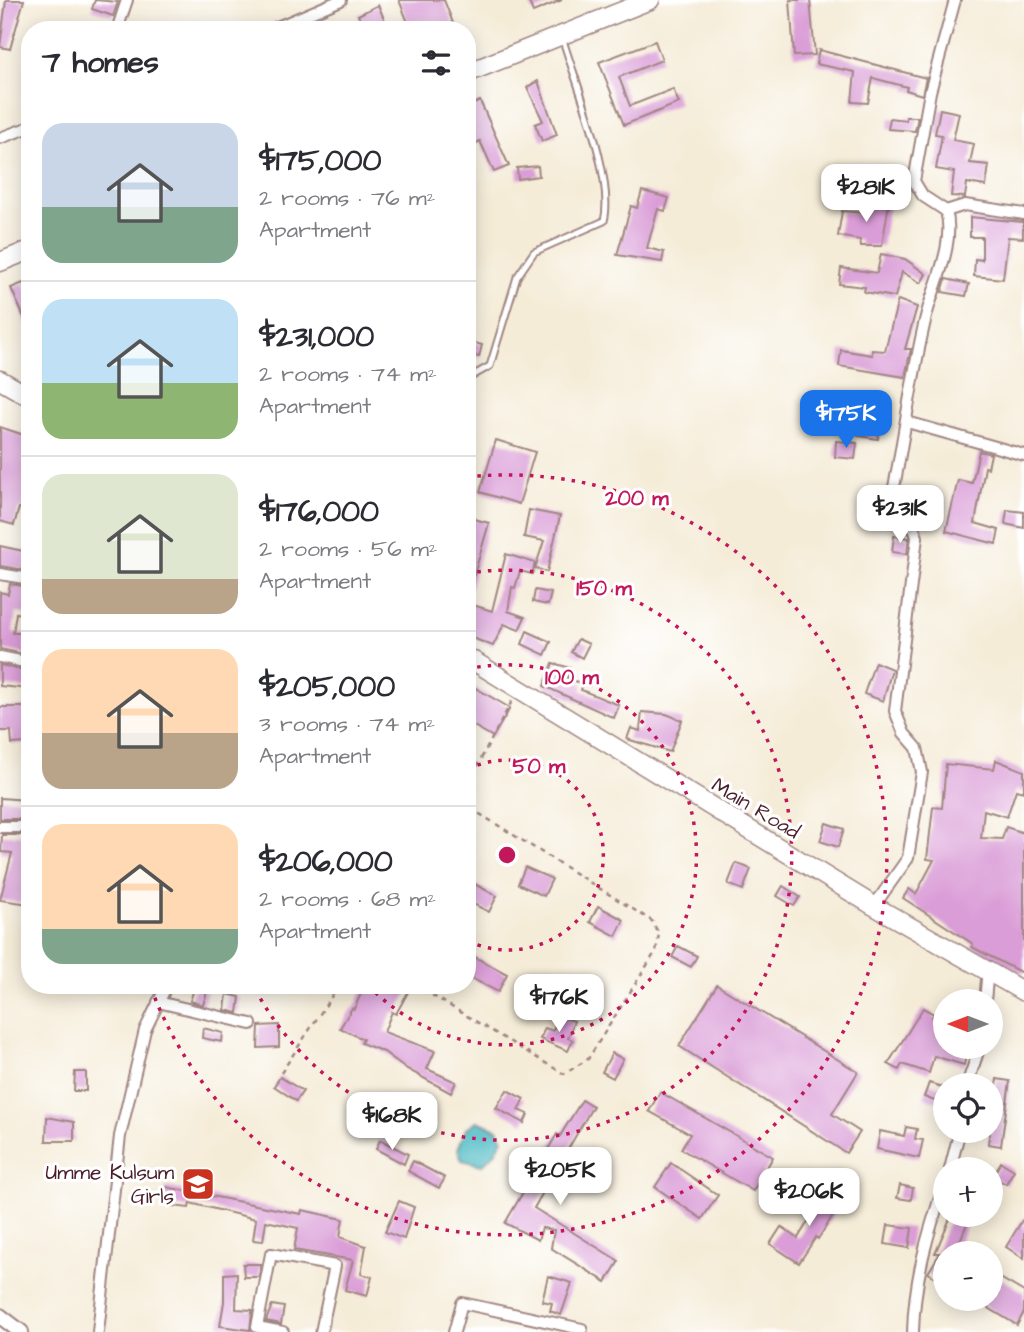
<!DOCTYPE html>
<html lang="en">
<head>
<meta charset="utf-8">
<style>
	body { margin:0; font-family:"Architects Daughter",sans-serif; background:#f7f7f7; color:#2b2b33; height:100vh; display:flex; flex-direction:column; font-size:26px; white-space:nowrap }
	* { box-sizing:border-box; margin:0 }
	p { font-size:23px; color:#7c7c81 }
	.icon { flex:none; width:38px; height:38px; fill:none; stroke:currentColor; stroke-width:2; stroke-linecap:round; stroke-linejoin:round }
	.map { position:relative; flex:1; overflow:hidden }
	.drawer { position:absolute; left:21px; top:21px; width:455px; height:973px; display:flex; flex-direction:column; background:#fff; border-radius:28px; box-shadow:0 4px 18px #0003 }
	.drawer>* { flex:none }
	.needle { width:46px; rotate:270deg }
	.fabs { position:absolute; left:933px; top:989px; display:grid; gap:14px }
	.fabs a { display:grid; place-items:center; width:70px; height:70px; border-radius:50%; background:#fff; box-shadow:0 4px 18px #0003; font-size:35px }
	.price { position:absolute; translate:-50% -60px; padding:0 16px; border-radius:14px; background:#fff; color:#222; font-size:23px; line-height:46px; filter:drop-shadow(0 2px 4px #0008) }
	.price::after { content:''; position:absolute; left:50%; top:42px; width:21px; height:16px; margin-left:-10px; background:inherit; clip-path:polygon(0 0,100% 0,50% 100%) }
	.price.selected { background:#1a73e8; color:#fff }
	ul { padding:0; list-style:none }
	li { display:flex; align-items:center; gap:21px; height:175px; padding:0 21px }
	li+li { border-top:2px solid #e1e1e2 }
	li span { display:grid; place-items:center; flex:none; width:196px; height:140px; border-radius:21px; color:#555 }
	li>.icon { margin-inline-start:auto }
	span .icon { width:84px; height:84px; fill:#fffc; stroke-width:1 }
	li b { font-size:30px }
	h2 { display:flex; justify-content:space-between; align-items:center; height:84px; padding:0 21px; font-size:30px }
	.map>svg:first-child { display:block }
	.water { fill:#4ab9c2; stroke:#4a6c76; stroke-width:2 }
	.building { fill:#da9dd7 }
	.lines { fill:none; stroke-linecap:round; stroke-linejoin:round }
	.service-casing { stroke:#a08682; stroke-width:9 }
	.minor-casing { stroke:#a08682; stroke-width:14 }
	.tertiary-casing { stroke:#a08682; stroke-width:18 }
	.primary-casing { stroke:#a08682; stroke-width:21 }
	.path { stroke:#a08682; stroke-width:2.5; stroke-dasharray:5 5; stroke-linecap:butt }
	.service { stroke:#fff; stroke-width:5 }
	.minor { stroke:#fff; stroke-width:10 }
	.tertiary { stroke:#fff; stroke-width:14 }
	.primary { stroke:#fff; stroke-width:18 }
	.ring { fill:none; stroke:#c2185b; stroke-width:3.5; stroke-dasharray:3.5 7 }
	.labels { text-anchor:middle; stroke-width:6; stroke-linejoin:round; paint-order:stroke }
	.street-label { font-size:21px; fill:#4a1f2b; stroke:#fff }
	.poi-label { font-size:21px; fill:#4a1f2b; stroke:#fff; text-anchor:end }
	.centre { fill:#c2185b; stroke:#fff; stroke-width:3.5 }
	.ring-label { font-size:21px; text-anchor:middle; font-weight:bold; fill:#c2185b; stroke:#fff; stroke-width:6; stroke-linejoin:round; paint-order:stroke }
</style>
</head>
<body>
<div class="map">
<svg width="1024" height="1332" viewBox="0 0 1024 1332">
	<rect width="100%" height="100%" fill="#fff"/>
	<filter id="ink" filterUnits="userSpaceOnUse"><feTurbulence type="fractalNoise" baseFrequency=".0143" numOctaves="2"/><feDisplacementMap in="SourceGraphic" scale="14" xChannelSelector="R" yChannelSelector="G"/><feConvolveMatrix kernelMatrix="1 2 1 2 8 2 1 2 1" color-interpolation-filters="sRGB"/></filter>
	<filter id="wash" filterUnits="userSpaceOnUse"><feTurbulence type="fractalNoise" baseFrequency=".00686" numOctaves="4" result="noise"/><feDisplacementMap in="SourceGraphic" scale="28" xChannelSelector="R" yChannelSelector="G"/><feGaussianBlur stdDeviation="1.57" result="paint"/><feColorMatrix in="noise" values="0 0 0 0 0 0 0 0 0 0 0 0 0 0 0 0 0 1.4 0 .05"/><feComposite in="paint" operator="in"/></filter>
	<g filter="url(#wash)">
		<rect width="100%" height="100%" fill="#f5ecd8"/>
		<!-- water -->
		<polygon class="water" points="477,1121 497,1129 503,1139 494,1154 482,1165 462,1160 458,1149 466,1129"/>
		<g id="blocks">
			<!-- building -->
			<g class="building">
				<polygon points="6,0 24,0 10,49 0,47"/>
				<polygon points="95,0 118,2 113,16 92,9"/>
				<polygon points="399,0 444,0 455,28 411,30"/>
				<polygon points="528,0 562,0 533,12"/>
				<polygon points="790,0 810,0 815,55 794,56"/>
				<polygon points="378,5 389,30 364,30 358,15"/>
				<polygon points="655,41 662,60 619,77 630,106 673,89 679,103 624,125 599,62"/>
				<polygon points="819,50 926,78 922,95 906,90 907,87 873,78 868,103 852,102 855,72 816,64"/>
				<polygon points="538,81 557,135 542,141 535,124 543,121 527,87"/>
				<polygon points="480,101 509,166 494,172 480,141 475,144 467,126 467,107"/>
				<polygon points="940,109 959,113 953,140 974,144 970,163 989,165 986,186 967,183 965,197 951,196 954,172 936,169 942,135 935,134"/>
				<polygon points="906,117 918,117 915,131 888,129 890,118 906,120"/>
				<polygon points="538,166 539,176 518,179 517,168"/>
				<polygon points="642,191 669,198 665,211 658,209 647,248 664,252 662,262 617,255 631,206 637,208"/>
				<polygon points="864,201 889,203 882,246 861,246 860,240 838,236 842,211 863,213"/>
				<polygon points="970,217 1023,222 1023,238 1008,237 1003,279 974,276 975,259 982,260 982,237 970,237"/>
				<polygon points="881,254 905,259 926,274 921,283 902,272 895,297 864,292 865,287 839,284 841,268 877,273"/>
				<polygon points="946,279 969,284 966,296 942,292"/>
				<polygon points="23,283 30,297 30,331 11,288"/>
				<polygon points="898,300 917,307 905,349 911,349 905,377 839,366 841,350 872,355 872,350 885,351"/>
				<polygon points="467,341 482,345 479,357 467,354"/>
				<polygon points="860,421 880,424 878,439 858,436"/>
				<polygon points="0,427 30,437 26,454 30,455 30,511 19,508 14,525 0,521"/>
				<polygon points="496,440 535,452 519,504 480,492"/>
				<polygon points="836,441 857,443 855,459 835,457"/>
				<polygon points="979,451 991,454 988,468 985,467 975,523 999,530 996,544 946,531 958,480 972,483"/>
				<polygon points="872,490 885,492 886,512 868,508"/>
				<polygon points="529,510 560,516 547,572 535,568 544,541 524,537"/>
				<polygon points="1007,510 1024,512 1024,528 1005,524"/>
				<polygon points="467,517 489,523 470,589 467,588"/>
				<polygon points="894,536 909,538 907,554 892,552"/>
				<polygon points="0,546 28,552 30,571 0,566"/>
				<polygon points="506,554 535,563 532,574 520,571 515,588 512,587 508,611 525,617 519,630 504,624 493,646 467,636 467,603 492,611"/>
				<polygon points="10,584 30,587 30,615 16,613 13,633 25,633 25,650 29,650 29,655 0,649 0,592 8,594"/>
				<polygon points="535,590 551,593 548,605 533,602"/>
				<polygon points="527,631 551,642 545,655 522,644"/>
				<polygon points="578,639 589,644 582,658 571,652"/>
				<polygon points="875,662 892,669 883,701 864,694"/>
				<polygon points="553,663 570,668 567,678 583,684 581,690 619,705 614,718 544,686"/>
				<polygon points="0,665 30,671 30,689 0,686"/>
				<polygon points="467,683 510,708 493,737 467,722"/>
				<polygon points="0,707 28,707 27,743 12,744 11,731 0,731"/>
				<polygon points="642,712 666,714 682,720 670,752 627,739 631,728 640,731"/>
				<polygon points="996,760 1024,771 1024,792 1016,790 1007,817 984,810 981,838 1002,839 1006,827 1024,833 1024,974 972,947 973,944 903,898 909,889 916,894 934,860 927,859 933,807 942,808 946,764 994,769"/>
				<polygon points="0,798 27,800 25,819 0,819"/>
				<polygon points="826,823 844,829 838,847 820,841"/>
				<polygon points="2,835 30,835 30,904 0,900 12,853 1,852"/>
				<polygon points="736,863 751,869 743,890 728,884"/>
				<polygon points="525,867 552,879 544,896 518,884"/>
				<polygon points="467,880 497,896 489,912 467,901"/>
				<polygon points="783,886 800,897 794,906 777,896"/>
				<polygon points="598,906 624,920 616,936 590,922"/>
				<polygon points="678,946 697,956 691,967 672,957"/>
				<polygon points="467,953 507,974 498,992 467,976"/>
				<polygon points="365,985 397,985 408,992 396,1014 392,1012 384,1032 435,1051 427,1069 456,1082 451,1093 407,1069 384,1052 361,1043 363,1039 340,1028 352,1008 354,1009"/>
				<polygon points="717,985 858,1072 832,1114 860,1132 846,1153 679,1046"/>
				<polygon points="194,989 207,992 203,1005 190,1001"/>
				<polygon points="227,994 240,997 238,1013 225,1010"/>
				<polygon points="923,1008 934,1014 932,1017 945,1020 945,1046 968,1046 964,1065 934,1056 929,1073 902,1064 899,1070 888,1064"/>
				<polygon points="558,1016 574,1021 568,1038 573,1040 568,1051 540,1039 545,1028 553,1031"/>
				<polygon points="279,1025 279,1047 258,1048 259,1026"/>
				<polygon points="203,1028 223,1033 222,1042 202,1038"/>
				<polygon points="612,1053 623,1059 613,1078 602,1072"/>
				<polygon points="75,1072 86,1072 86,1091 74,1091"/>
				<polygon points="280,1077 303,1091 296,1101 274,1086"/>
				<polygon points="997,1079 1010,1081 1001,1146 988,1144"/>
				<polygon points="929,1083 945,1088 945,1105 924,1097"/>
				<polygon points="507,1090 524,1099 518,1110 528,1114 524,1123 496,1108"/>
				<polygon points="660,1092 773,1157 753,1191 681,1149 690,1134 649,1111"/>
				<polygon points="582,1100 593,1106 534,1208 619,1261 606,1282 551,1248 554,1230 542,1228 538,1240 505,1223 557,1134 560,1136"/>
				<polygon points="47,1117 74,1122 74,1141 46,1141"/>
				<polygon points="906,1127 917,1129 915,1139 923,1140 919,1158 877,1149 880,1131 904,1136"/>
				<polygon points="380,1140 408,1154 404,1164 376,1149"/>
				<polygon points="413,1161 445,1178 439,1188 408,1171"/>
				<polygon points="1001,1162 1014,1170 1006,1184 992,1177"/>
				<polygon points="671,1163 718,1195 702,1219 655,1187"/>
				<polygon points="900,1185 913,1188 911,1200 897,1198"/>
				<polygon points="166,1187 301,1214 302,1210 343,1219 340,1237 366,1246 361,1274 372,1277 367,1296 345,1290 353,1260 294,1250 298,1228 266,1221 263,1241 253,1240 256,1219 190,1203 189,1208 163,1205"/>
				<polygon points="829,1187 845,1197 818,1239 816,1237 799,1263 770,1244 781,1227 798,1238"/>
				<polygon points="399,1201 414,1207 404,1239 385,1232"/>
				<polygon points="952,1214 971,1214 955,1253 945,1253 945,1283 928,1273 940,1253 935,1253"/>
				<polygon points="1024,1217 1024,1259 1006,1247"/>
				<polygon points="888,1225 912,1228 909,1248 885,1244"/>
				<polygon points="243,1264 261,1264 259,1277 244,1277"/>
				<polygon points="990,1272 1024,1292 1024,1312 1017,1325 972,1298 990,1298"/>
				<polygon points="237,1273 236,1309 252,1310 250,1330 220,1326 224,1302 224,1274"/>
				<polygon points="548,1276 572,1283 561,1315 550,1311 552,1303 542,1301"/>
				<polygon points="272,1305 284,1307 281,1324 266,1321"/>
			</g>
		</g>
	</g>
	<g filter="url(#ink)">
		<use href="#blocks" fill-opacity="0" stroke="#a08682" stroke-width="2"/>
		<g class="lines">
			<defs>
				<path id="service" d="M467,379l23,-13 27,-89 17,-25 70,-31c11,-42 -28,-137 -41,-181"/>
				<g id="minor">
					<polyline points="117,30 127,0"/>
					<polyline points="270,30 341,0"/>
					<polyline points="0,138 30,127"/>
					<polyline points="946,211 965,205 1024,214"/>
					<polyline points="907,422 1024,455"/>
					<polyline points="0,574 30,579"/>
					<polyline points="0,657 30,663"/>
					<polyline points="0,827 30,827"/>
					<path d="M874,906l34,-48 14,-86 -5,-24 -13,-15 -9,-22 22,-174c-4,-16 -19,-23 -25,-40 12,-58 19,-118 33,-176 7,-33 31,-76 21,-110l-23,-15 -9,-15 16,-89 25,-92"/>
					<polyline points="985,1001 988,969"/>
					<polyline points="158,1002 251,1024"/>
					<polyline points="967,1085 980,1046"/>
					<polyline points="950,1169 960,1130"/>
					<polyline points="98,1332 120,1136 145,1030 167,985"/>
					<polyline points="283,1332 257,1327 271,1254 335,1266 321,1332"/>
					<polyline points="454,1332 462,1303 582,1329"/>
					<path d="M913,1332c1,-52 15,-100 32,-149"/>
				</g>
				<polyline id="tertiary" points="0,1316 21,1332"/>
				<g id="primary">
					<polyline points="467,73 650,0"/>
					<polyline points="0,262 30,250"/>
					<polyline points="0,380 30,397"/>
					<polyline points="467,657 874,906 1024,992"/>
				</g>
			</defs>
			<!-- service casing -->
			<use href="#service" class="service-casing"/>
			<!-- minor casing -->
			<use href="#minor" class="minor-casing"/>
			<!-- tertiary casing -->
			<use href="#tertiary" class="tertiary-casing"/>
			<!-- primary casing -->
			<use href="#primary" class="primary-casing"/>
			<!-- path -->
			<g class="path">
				<polyline points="467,785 512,701"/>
				<polyline points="415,985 564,1074 588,1059 656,951 659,934 652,921 467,806"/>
				<polyline points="281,1073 339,985"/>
			</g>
			<!-- service -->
			<use href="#service" class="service"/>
			<!-- minor -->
			<use href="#minor" class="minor"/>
			<!-- tertiary -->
			<use href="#tertiary" class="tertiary"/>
			<!-- primary -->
			<use href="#primary" class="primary"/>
		</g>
	</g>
	<!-- distance rings -->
	<g class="ring">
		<path d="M468 769A95 95 0 1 1 468 941"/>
		<path d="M467 669A190 190 0 1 1 369 986"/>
		<path d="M467 573A285 285 0 1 1 254 987"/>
		<path d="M467 477A380 380 0 1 1 151 988"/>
	</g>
	<!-- icons -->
	<defs>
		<symbol id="school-square" viewBox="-11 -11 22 22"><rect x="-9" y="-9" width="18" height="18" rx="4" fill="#c8321e" stroke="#fff"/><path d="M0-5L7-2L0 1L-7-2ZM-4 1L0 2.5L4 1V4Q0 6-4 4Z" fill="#fff"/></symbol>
	</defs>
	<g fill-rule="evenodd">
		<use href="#school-square" x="179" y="1165" width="38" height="38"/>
	</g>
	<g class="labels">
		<!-- street labels -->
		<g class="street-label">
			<text transform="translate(756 808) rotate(31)" y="7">Main Road</text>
		</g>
		<!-- poi labels -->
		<g class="poi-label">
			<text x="174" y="1179">Umme Kulsum<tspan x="174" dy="24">Girls</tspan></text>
		</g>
	</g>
	<circle cx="507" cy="855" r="10" class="centre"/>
	<g class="ring-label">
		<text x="637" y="505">200 m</text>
		<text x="604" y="595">150 m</text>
		<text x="572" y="684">100 m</text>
		<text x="539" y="773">50 m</text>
	</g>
</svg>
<div class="fabs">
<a><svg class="needle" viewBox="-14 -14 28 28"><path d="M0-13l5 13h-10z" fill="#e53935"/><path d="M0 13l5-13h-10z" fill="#7c7c81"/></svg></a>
<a><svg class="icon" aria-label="locate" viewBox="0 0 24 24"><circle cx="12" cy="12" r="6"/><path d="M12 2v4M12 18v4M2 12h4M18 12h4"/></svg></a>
<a>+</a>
<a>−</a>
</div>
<b class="price" style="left:866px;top:224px">$281K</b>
<b class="price selected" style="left:846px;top:450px">$175K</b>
<b class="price" style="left:900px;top:545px">$231K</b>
<b class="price" style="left:559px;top:1034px">$176K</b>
<b class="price" style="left:392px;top:1152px">$168K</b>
<b class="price" style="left:560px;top:1207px">$205K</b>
<b class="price" style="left:809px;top:1228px">$206K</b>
<section class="drawer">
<h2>7 homes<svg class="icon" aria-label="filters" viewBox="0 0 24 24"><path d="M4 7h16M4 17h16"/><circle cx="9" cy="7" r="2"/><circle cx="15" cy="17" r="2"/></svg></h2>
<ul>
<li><span style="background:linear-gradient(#c9d6e8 60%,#7fa58c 0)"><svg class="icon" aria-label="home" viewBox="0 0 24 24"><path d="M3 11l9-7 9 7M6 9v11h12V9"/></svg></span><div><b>$175,000</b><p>2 rooms · 76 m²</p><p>Apartment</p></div></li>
<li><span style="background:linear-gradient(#bfe0f5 60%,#8fb573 0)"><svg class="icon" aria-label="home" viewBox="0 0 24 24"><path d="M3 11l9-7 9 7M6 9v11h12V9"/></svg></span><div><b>$231,000</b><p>2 rooms · 74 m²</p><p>Apartment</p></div></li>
<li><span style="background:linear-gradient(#dfe7d0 75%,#b9a48a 0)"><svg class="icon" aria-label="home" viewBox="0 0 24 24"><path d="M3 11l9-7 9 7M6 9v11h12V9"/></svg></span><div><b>$176,000</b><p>2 rooms · 56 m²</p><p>Apartment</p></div></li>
<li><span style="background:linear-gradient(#ffd9b3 60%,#b9a48a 0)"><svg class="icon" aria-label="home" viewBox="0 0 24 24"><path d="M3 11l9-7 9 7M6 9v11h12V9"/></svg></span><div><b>$205,000</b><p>3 rooms · 74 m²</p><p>Apartment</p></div></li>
<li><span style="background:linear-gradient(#ffd9b3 75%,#7fa58c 0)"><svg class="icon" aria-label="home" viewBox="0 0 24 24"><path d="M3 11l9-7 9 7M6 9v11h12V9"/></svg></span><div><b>$206,000</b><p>2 rooms · 68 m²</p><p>Apartment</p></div></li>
</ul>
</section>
</div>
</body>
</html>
